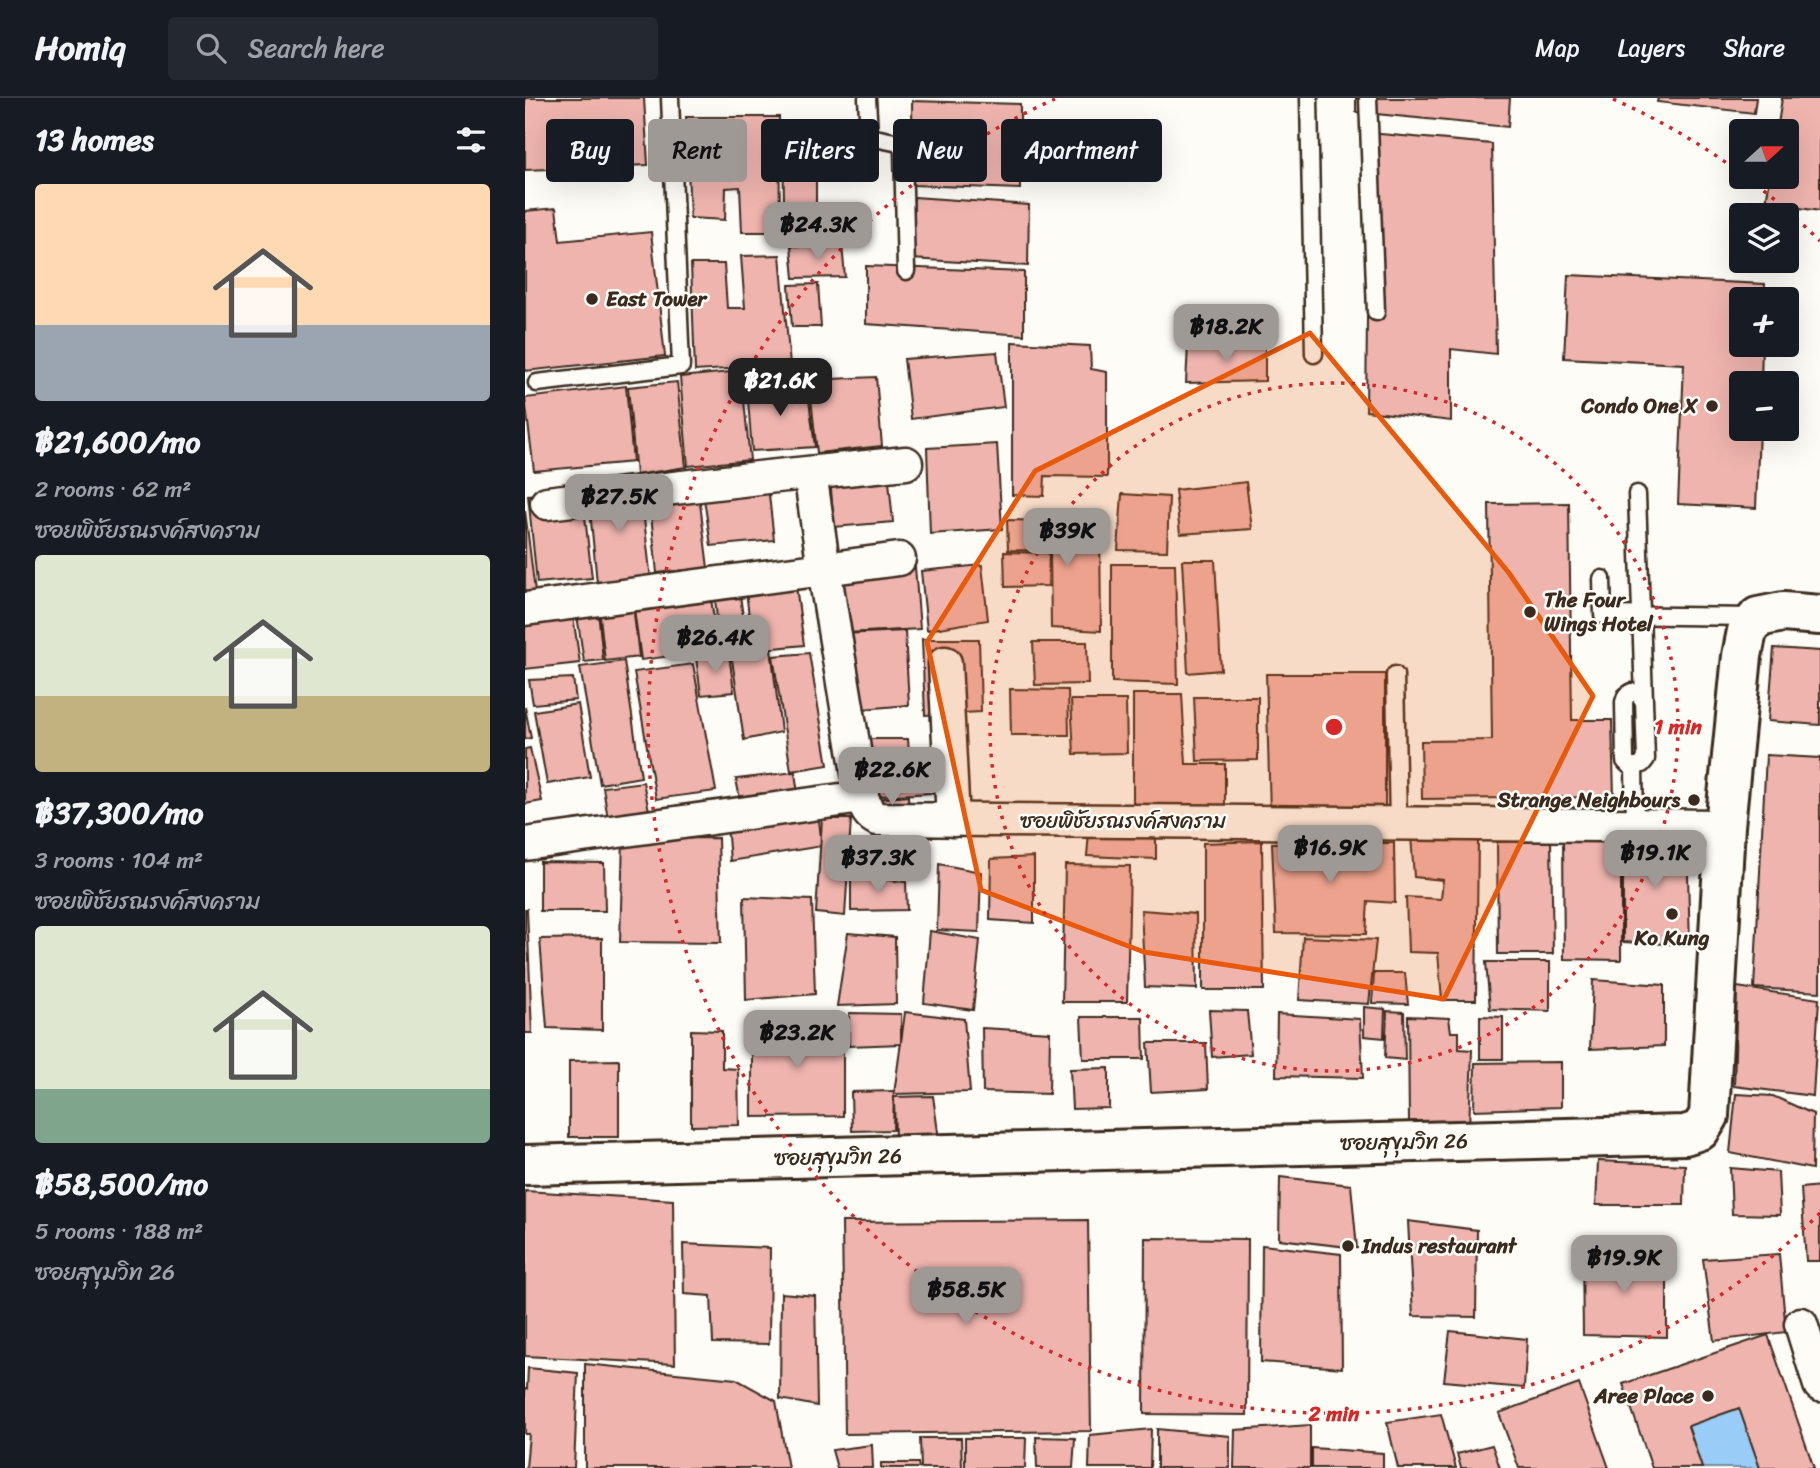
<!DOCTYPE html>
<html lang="en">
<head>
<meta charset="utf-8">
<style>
	body { margin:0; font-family:Sriracha,"Playpen Sans Thai",sans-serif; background:#242831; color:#f1f3f6; height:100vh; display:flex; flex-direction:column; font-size:26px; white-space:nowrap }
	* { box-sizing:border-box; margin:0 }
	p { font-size:23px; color:#9ea1a6 }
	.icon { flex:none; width:38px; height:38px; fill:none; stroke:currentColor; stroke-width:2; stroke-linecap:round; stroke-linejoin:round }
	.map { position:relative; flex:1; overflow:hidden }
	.sheet { display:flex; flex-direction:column; background:#171b24; width:525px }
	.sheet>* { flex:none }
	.guide { position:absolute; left:21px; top:21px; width:665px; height:63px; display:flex; gap:14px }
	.needle { width:46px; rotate:69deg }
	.tools { position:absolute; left:1204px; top:21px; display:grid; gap:14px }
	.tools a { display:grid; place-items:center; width:70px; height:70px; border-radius:7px; background:#171b24; box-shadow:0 7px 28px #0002; font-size:35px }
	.price { position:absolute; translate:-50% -60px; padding:0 16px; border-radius:14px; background:#9f9995; color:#111; font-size:23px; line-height:46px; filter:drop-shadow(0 2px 4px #0008) }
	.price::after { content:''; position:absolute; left:50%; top:42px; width:21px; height:16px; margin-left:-10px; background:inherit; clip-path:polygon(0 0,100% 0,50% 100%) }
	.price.selected { background:#222; color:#fff }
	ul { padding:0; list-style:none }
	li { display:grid; align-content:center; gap:14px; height:371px; padding:0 35px }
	li span { display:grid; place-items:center; height:217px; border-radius:7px; color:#555 }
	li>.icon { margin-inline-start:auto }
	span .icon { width:126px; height:126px; fill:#fffc; stroke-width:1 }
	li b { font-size:30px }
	h2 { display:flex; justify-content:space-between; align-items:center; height:84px; padding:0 35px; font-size:30px }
	.tag { padding:0 24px; border-radius:7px; background:#171b24; box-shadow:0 7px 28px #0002; font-size:24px; line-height:63px }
	.tag.selected { background:#9f9995; color:#111 }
	header { display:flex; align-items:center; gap:42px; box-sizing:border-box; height:98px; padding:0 35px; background:#171b24; border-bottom:2px solid #363941 }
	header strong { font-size:33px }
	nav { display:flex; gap:38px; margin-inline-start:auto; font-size:24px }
	.search { width:490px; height:63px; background:#242831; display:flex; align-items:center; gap:18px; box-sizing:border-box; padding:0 24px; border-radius:7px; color:#9ea1a6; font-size:26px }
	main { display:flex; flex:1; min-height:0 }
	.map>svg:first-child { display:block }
	.water { fill:#99cdf7; stroke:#738ca0; stroke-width:2 }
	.building { fill:#efb4ae; stroke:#3b2a1e; stroke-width:2 }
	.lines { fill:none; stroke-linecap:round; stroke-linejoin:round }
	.lane-casing { stroke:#3b2a1e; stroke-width:21 }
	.street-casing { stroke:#3b2a1e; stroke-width:37 }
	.secondary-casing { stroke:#3b2a1e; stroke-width:44 }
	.lane { stroke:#fdfcf7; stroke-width:16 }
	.street { stroke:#fdfcf7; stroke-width:32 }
	.secondary { stroke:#fdfcf7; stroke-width:38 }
	.marked { fill:#e8590c; fill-opacity:0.2; stroke:#e8590c; stroke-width:5; stroke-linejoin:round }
	.ring { fill:none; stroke:#d62828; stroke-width:3.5; stroke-dasharray:3.5 7 }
	.poi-dot { fill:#3b2a1e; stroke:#fdfcf7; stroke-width:2.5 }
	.labels { text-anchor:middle; stroke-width:5; stroke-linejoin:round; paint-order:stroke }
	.poi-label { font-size:21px; font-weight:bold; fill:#3b2a1e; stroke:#fdfcf7; text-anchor:start }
	.street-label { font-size:21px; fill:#3b2a1e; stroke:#fdfcf7 }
	.centre { fill:#d62828; stroke:#fdfcf7; stroke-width:3.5 }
	.ring-label { font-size:21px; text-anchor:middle; font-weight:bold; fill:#d62828; stroke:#fdfcf7; stroke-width:5; stroke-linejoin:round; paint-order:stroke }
</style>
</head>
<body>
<header>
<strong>Homiq</strong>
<div class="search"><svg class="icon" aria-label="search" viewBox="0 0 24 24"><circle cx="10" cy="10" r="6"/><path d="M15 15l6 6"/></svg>Search here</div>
<nav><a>Map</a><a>Layers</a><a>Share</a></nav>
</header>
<main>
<section class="sheet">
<h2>13 homes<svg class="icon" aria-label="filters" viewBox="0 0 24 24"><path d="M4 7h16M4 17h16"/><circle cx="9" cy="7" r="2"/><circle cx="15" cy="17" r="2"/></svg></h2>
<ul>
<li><span style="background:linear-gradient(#ffd9b3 65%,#9aa5b1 0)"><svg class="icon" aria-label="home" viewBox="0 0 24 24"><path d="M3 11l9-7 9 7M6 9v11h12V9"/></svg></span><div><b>฿21,600/mo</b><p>2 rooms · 62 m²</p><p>ซอยพิชัยรณรงค์สงคราม</p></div></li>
<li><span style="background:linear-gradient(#dfe7d0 65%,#c2b280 0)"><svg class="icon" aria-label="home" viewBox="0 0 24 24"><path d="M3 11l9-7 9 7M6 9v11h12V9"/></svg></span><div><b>฿37,300/mo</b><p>3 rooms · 104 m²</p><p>ซอยพิชัยรณรงค์สงคราม</p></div></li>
<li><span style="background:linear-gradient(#dfe7d0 75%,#7fa58c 0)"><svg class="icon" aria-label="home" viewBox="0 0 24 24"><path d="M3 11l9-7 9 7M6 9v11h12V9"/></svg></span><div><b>฿58,500/mo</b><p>5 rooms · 188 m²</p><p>ซอยสุขุมวิท 26</p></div></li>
</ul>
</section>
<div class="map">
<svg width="1295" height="1370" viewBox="0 0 1295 1370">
	<rect width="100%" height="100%" fill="#fdfcf7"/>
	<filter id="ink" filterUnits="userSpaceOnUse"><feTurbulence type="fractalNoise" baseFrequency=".0143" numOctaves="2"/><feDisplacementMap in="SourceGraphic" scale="14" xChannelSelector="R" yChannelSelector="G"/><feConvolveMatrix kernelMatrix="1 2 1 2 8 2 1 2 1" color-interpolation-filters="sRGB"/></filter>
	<g filter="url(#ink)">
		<!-- water -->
		<polygon class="water" points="1214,1310 1235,1370 1177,1370 1163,1328"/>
		<!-- building -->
		<g class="building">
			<polygon points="0,0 119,0 123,67 0,72"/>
			<polygon points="831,0 985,0 983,29 831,14"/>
			<polygon points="1133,0 1231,0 1229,15 1132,4"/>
			<polygon points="1257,0 1295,0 1295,113 1241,105 1245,79 1262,79 1262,33 1252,33"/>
			<polygon points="387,3 495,6 495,91 388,87"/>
			<polygon points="161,19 254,19 255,134 217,134 215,89 201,90 200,122 165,120"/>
			<polygon points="258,34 291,35 291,107 259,106"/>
			<polygon points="844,35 967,46 971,256 926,251 926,323 841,313"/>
			<polygon points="389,99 504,107 503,168 386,161"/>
			<polygon points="315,109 318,141 268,140 269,111"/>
			<polygon points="31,110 35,143 126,134 140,258 0,273 0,113"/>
			<polygon points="317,147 320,179 269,180 266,148"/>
			<polygon points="255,157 265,267 170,273 166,166 199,166 202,210 220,210 216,158"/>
			<polygon points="341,168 499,174 499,237 341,226"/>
			<polygon points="1043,177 1240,186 1239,201 1216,201 1216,247 1237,247 1236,285 1216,285 1216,331 1234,331 1231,410 1153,406 1159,266 1039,260"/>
			<polygon points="293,186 296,229 267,229 264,187"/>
			<polygon points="487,244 565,248 566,271 582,274 582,379 520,378 519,398 487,397"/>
			<polygon points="663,247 740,247 740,283 661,285"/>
			<polygon points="472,254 479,309 386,321 379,261"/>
			<polygon points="216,273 225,362 163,368 155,279"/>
			<polygon points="351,279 357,348 292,355 284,282"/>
			<polygon points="152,284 161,369 111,377 103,289"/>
			<polygon points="282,286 290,349 227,353 222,289"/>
			<polygon points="101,288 108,364 9,373 0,300"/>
			<polygon points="472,346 477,431 405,436 402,350"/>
			<polygon points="363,373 368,424 309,429 305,379"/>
			<polygon points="242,379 249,442 186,448 177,387"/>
			<polygon points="172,381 183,470 132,475 123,387"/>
			<polygon points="721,384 727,431 655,436 650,392"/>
			<polygon points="115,386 126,482 72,485 63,391"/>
			<polygon points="57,392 67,480 12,485 3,397"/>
			<polygon points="597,396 644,399 642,453 593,452"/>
			<polygon points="1044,405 1047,622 1087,622 1089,699 897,701 896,643 967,642 964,406"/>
			<polygon points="0,412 10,494 0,495"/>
			<polygon points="482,422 575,424 576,533 526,530 525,453 483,452"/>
			<polygon points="479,454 524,455 523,488 480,489"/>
			<polygon points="389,456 395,531 321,535 318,459"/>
			<polygon points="657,462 690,462 696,572 663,575"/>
			<polygon points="587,466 650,466 653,586 587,584"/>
			<polygon points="457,467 463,522 402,532 396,473"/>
			<polygon points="271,488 279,547 228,552 221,493"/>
			<polygon points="215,497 222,549 195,553 190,500"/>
			<polygon points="186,500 193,552 116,562 109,511"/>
			<polygon points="108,507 114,559 80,563 74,510"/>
			<polygon points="73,513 78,562 59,564 52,517"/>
			<polygon points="48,518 55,565 0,571 0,522"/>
			<polygon points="380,533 384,607 326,612 317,536"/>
			<polygon points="397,541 454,541 456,614 400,617"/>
			<polygon points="508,544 562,544 563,586 510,587"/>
			<polygon points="246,550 256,634 219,642 206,555"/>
			<polygon points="1249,550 1295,553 1295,627 1243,623"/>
			<polygon points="284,555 303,667 266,673 248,558"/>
			<polygon points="204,556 209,594 176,597 171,560"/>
			<polygon points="99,563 116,679 75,686 55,569"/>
			<polygon points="168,566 191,693 131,701 109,574"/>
			<polygon points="741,576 860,576 860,715 745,715"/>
			<polygon points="48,580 51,602 8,606 4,582"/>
			<polygon points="485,591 543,592 544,637 486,637"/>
			<polygon points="608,596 657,596 661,666 700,666 700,714 608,713"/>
			<polygon points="669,599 733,599 733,662 672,663"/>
			<polygon points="546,602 601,602 602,655 549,656"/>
			<polygon points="53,606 65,679 22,686 9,613"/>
			<polygon points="0,609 6,640 0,641"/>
			<polygon points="332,641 383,641 384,655 405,654 407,695 337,699"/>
			<polygon points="5,650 17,703 0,706 0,651"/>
			<polygon points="1241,657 1295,660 1295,894 1229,890"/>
			<polygon points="270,674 274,704 217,711 211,681"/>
			<polygon points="118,684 126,722 84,728 78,689"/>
			<polygon points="383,698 384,717 352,721 350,701"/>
			<polygon points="293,714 297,748 205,763 202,726"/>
			<polygon points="297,721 326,721 320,818 291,815"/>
			<polygon points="565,723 631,732 631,761 562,758"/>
			<polygon points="1098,734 1162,742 1165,847 1098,844"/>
			<polygon points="886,738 953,743 951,902 917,902 913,855 883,854 881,799 916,801 918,782 889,779"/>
			<polygon points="1038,739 1096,740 1096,862 1039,861"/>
			<polygon points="193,740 196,845 95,844 98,741"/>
			<polygon points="737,743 739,892 678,892 678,745"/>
			<polygon points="1026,743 1028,856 973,856 972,744"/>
			<polygon points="747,745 869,745 870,805 843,803 841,836 751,835"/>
			<polygon points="391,754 392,776 369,777 368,755"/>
			<polygon points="509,759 509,825 465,822 466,761"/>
			<polygon points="15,764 79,765 80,813 15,813"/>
			<polygon points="414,766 456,774 454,834 412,832"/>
			<polygon points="540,767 605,768 602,904 537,904"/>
			<polygon points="326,778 381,784 382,812 326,813"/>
			<polygon points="219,799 287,802 290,896 221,902"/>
			<polygon points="0,811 2,811 7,935 0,935"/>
			<polygon points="616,812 671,816 672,891 620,889"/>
			<polygon points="405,833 455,842 448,912 399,905"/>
			<polygon points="323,835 370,839 371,906 312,908"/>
			<polygon points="778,839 851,842 844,906 774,902"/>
			<polygon points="77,840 77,932 22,930 15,841"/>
			<polygon points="961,864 1025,864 1025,913 965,911"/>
			<polygon points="849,875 880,875 883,906 847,905"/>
			<polygon points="1068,882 1139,887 1139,948 1065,951"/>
			<polygon points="1212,889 1294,901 1288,998 1209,988"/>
			<polygon points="839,909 860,911 859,940 839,938"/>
			<polygon points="684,912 722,913 726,956 687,959"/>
			<polygon points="862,913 879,914 880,962 860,960"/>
			<polygon points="380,914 439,921 445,994 369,996"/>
			<polygon points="324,915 376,916 376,946 324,948"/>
			<polygon points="752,916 835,921 838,980 751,978"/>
			<polygon points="883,918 924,920 926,934 934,934 934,951 947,952 944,1030 884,1024"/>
			<polygon points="955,918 978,919 978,961 955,961"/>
			<polygon points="556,919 618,919 619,961 558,961"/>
			<polygon points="227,925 318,925 318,1018 227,1019"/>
			<polygon points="457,930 525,934 524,996 458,994"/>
			<polygon points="166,932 197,933 197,970 213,971 214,1027 166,1028"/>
			<polygon points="623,945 681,945 683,991 626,994"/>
			<polygon points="94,962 94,1039 44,1039 44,963"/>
			<polygon points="1036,964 1036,1009 949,1012 950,965"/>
			<polygon points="584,970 584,1010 547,1011 545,971"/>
			<polygon points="369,993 368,1032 327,1033 326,994"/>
			<polygon points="1211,996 1248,998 1288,1016 1287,1071 1205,1055"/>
			<polygon points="408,998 414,1041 370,1042 369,999"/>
			<polygon points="1073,1063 1160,1067 1159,1107 1071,1107"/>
			<polygon points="1205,1070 1253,1074 1255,1117 1207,1116"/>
			<polygon points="755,1079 826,1087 832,1150 754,1141"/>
			<polygon points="1295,1088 1295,1163 1281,1163 1276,1090"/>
			<polygon points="0,1093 148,1102 150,1266 0,1258"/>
			<polygon points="563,1122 566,1333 320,1336 317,1124"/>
			<polygon points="883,1123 952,1132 951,1219 888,1218"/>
			<polygon points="620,1140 723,1141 722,1317 619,1316"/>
			<polygon points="158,1146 245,1150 244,1246 188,1245 186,1198 159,1196"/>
			<polygon points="737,1147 816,1156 817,1270 736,1264"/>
			<polygon points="1057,1154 1142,1160 1142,1239 1058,1237"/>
			<polygon points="1254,1156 1261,1234 1189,1243 1178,1161"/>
			<polygon points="256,1195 290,1198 292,1308 255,1301"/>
			<polygon points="925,1233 1002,1241 999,1290 919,1283"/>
			<polygon points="1243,1237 1289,1370 1235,1370 1214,1310 1163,1328 1177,1370 1127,1370 1098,1286"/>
			<polygon points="60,1266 211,1281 251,1303 263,1370 60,1370"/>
			<polygon points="3,1270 53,1275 49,1370 1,1370 4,1336 0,1336 0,1291 2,1291"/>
			<polygon points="1054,1286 1084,1370 994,1370 974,1315"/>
			<polygon points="916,1316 931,1370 873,1370 862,1324"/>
			<polygon points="785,1327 785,1370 709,1370 710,1332"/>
			<polygon points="626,1331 625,1370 564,1370 565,1337"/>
			<polygon points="632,1331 705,1338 705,1370 632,1370"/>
			<polygon points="511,1339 550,1340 548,1370 512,1370"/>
			<polygon points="395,1340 436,1340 437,1370 396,1370"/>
			<polygon points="440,1340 501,1340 500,1370 440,1370"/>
			<polygon points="347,1347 348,1370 312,1370 307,1352"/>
			<polygon points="967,1347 975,1370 936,1370 932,1356"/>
			<polygon points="787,1350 858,1355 858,1370 787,1370"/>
			<polygon points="356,1365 393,1365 394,1370 356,1370"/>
		</g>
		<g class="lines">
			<defs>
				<g id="lane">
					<polyline points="342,0 344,36 350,40 374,45 378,52 381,173"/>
					<polyline points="784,0 789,256"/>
					<polyline points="843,0 851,214"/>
					<polyline points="12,285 156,268 145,0"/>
					<polyline points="1077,481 1078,517 1228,519"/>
					<polyline points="870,577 873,725"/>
					<polyline points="1109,669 1117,666 1121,661 1112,396"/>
					<polyline points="1109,669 1104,667 1100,663 1099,604 1101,598 1107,594 1113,595 1118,602"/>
					<polyline points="1109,669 1110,728"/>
				</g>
				<g id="street">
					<path d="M285,375l14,96 38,228c4,10 5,17 15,22l848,7"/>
					<polyline points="22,405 242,379 381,365"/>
					<polyline points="0,511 374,461"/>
					<polyline points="420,565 428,722"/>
					<polyline points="0,746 337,699"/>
					<polyline points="1276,1226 1295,1287"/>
				</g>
				<polyline id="secondary" points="0,1067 1160,1037 1175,1032 1184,1018 1200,728 1217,558 1222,533 1233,519 1258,514 1295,517"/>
			</defs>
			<!-- lane casing -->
			<use href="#lane" class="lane-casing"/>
			<!-- street casing -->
			<use href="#street" class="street-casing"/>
			<!-- secondary casing -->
			<use href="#secondary" class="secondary-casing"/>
			<!-- lane -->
			<use href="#lane" class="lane"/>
			<!-- street -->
			<use href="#street" class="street"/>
			<!-- secondary -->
			<use href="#secondary" class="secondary"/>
		</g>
	</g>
	<!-- marked area -->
	<path class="marked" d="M785,235l199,240 84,123 -149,303 -300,-47 -163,-62 -54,-248 108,-171z"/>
	<!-- distance rings -->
	<g class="ring">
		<circle cx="809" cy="629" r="344"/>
		<path d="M1295 1115A687 687 0 1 1 530 1M1088 1A687 687 0 0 1 1213 73M1222 80A687 687 0 0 1 1295 143"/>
	</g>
	<!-- markers -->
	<g class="poi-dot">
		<circle cx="67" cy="201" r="7"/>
		<circle cx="1187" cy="308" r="7"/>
		<circle cx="1005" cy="514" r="7"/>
		<circle cx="1169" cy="702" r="7"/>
		<circle cx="1147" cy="816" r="7"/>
		<circle cx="823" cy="1148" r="7"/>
		<circle cx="1183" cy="1298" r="7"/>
	</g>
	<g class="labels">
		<!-- poi labels -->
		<g class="poi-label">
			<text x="81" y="208">East Tower</text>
			<text x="1173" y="315" text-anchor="end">Condo One X</text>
			<text x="1019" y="509">The Four<tspan x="1019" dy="24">Wings Hotel</tspan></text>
			<text x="1155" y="709" text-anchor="end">Strange Neighbours</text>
			<text x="1147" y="847" text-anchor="middle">Ko Kung</text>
			<text x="837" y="1155">Indus restaurant</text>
			<text x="1169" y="1305" text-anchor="end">Aree Place</text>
		</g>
		<!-- street labels -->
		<g class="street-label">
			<text x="598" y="730">ซอยพิชัยรณรงค์สงคราม</text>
			<text transform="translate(879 1044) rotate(-1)" y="7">ซอยสุขุมวิท 26</text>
			<text transform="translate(313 1059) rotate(-1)" y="7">ซอยสุขุมวิท 26</text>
		</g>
	</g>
	<circle cx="809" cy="629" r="10" class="centre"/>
	<g class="ring-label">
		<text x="1153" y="636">1 min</text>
		<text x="809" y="1323">2 min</text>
	</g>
</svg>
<div class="tools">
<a><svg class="needle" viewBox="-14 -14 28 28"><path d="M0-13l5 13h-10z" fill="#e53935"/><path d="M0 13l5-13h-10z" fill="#9ea1a6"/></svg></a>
<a><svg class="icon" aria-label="layers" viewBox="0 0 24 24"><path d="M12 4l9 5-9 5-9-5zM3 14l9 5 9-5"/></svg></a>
<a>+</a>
<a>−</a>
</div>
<b class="price" style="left:293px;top:164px">฿24.3K</b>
<b class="price" style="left:701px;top:266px">฿18.2K</b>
<b class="price selected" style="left:255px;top:320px">฿21.6K</b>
<b class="price" style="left:94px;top:436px">฿27.5K</b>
<b class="price" style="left:542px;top:470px">฿39K</b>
<b class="price" style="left:190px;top:577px">฿26.4K</b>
<b class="price" style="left:367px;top:709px">฿22.6K</b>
<b class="price" style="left:805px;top:787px">฿16.9K</b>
<b class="price" style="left:1130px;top:792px">฿19.1K</b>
<b class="price" style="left:353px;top:797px">฿37.3K</b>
<b class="price" style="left:272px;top:972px">฿23.2K</b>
<b class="price" style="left:1099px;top:1197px">฿19.9K</b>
<b class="price" style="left:441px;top:1229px">฿58.5K</b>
<div class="guide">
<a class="tag">Buy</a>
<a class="tag selected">Rent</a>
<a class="tag">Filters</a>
<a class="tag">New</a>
<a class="tag">Apartment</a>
</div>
</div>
</main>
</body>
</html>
